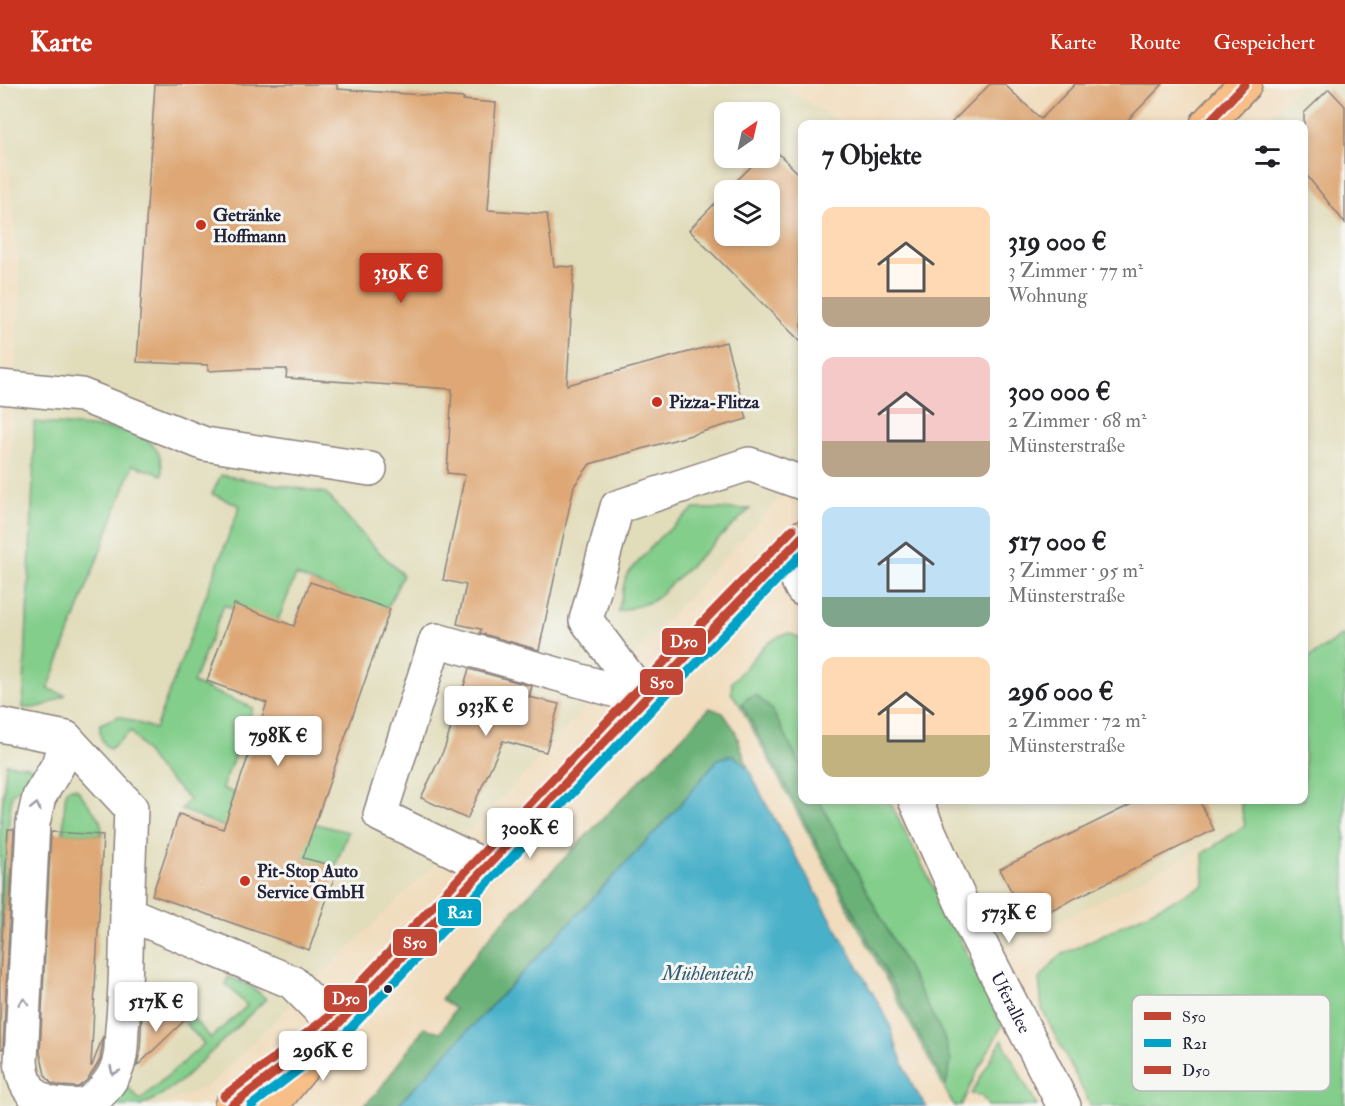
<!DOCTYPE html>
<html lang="de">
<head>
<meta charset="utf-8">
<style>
	body { margin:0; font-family:"IM FELL Double Pica",serif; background:#f6f6f6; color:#202124; height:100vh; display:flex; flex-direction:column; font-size:22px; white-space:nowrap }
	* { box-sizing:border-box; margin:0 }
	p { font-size:20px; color:#757577 }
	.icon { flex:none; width:33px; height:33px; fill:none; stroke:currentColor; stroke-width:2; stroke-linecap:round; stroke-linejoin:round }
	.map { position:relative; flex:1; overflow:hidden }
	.sheet { position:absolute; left:798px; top:36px; width:510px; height:684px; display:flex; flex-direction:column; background:#fff; border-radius:12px; box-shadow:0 3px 9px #0003 }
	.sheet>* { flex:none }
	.needle { width:39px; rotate:34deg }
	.controls { position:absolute; left:714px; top:18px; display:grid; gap:12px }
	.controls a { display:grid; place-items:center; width:66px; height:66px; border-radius:12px; background:#fff; box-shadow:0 3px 9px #0003; font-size:30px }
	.price { position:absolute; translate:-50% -51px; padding:0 14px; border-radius:6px; background:#fff; color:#222; font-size:20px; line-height:39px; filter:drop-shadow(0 2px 3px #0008) }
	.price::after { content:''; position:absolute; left:50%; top:36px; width:18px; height:14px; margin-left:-9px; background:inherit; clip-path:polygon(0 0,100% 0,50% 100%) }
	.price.selected { background:#c8321e; color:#fff }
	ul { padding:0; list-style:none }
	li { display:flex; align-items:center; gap:18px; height:150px; padding:0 24px }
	li span { display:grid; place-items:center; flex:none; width:168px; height:120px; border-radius:12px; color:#555 }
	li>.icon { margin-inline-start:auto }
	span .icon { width:72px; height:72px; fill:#fffc; stroke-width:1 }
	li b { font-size:26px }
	h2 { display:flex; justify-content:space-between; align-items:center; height:72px; padding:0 24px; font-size:26px }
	header { display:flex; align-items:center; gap:36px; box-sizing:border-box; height:84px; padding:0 30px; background:#c8321e; color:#fff }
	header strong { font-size:28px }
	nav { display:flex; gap:33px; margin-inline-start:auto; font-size:21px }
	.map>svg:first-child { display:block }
	.built { fill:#e1dcba; fill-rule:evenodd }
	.green { fill:#83ce8b; stroke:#527863; stroke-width:1.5 }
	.forest { fill:#6ab177; stroke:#466a59; stroke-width:1.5 }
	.water { fill:#49b0c9; stroke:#366982; stroke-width:1.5 }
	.building { fill:#dea775 }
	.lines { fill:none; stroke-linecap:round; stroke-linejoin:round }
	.minor-casing { stroke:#8a807c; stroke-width:36 }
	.major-casing { stroke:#8a807c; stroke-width:36 }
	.minor { stroke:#fff; stroke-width:33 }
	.major { stroke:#f7be88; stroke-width:33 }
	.bus-1-casing { stroke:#f6f6f2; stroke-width:14 }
	.bus-2-casing { stroke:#f6f6f2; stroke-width:14 }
	.bus-3-casing { stroke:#f6f6f2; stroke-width:14 }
	.bus-1 { stroke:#c14635; stroke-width:9 }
	.bus-2 { stroke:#02a2c7; stroke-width:9 }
	.bus-3 { stroke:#c14635; stroke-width:9 }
	.oneway { stroke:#9c9ca7 }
	.poi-dot { fill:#c8321e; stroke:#f6f6f2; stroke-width:2 }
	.bus-dot { fill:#22223b; stroke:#f6f6f2; stroke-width:2 }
	.labels { text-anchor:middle; stroke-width:6; stroke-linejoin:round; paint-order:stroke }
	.poi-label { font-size:18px; font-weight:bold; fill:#22223b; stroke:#f6f6f2; text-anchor:start }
	.street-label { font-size:18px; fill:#22223b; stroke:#f6f6f2 }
	.water-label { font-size:20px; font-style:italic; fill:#325b74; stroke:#f6f6f2 }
	.key { fill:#f6f6f2; stroke:#b6b6bb; stroke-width:1.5 }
	.key-label { font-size:16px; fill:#22223b }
	.line-badge { stroke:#f6f6f2; stroke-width:2 }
	.badge-label { font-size:16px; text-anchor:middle; font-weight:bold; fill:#fff }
</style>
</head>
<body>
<header>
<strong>Karte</strong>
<nav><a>Karte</a><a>Route</a><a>Gespeichert</a></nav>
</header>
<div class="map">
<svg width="1345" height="1022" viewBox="0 0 1345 1022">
	<rect width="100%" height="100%" fill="#f6f6f2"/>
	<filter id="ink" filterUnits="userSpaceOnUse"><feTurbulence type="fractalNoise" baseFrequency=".0167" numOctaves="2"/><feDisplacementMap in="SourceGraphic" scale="12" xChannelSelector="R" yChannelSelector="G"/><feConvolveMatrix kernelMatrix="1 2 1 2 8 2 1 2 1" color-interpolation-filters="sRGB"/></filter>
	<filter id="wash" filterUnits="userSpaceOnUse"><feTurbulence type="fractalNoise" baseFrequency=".008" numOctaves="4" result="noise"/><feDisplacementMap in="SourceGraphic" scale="24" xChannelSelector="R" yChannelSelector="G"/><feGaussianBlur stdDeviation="1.35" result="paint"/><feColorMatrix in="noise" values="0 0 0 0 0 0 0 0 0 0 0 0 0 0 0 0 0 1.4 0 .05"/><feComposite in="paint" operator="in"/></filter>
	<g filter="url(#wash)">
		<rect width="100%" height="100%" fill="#f1ddbe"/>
		<!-- built -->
		<g class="built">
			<path d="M0,0h779l64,40h-41v350l-302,326 -292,286 -49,20h-155l-4,-5v-487l21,-331zM724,28h46v46h-46zM724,106h46v46h-46z"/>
			<polygon points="1302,0 1345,0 1345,550 1304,577 1304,40 1261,40"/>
			<polygon points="931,716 1240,716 1245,742 1007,864"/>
		</g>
		<!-- green -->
		<g class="green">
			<path d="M34,338l98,9c20,10 32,21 30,44l-29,-10 -85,224 17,6c-16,9 -24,14 -42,13l11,-248z"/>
			<path d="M221,391l105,18 41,47 36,35 -17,36 -90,-36 -20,50 -52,-20 -31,78 60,25 -31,80 82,33 44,11 -14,38 -153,-60 8,-11 -31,-30 -27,-38 -21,18c-9,-5 -11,-16 -10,-25l19,-8 36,13 85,-223 -28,-12z"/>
			<polygon points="694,425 750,425 653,517 618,528 626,492 659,454"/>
			<polygon points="789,549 802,555 802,716 889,716 963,861 1002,942 977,988 961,1022 954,1022 738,618 731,609 732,598 765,561 781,551"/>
			<polygon points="1345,550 1345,1022 1091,1022 1042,925 1039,895 1059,872 1204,801 1203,769 1245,742 1240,716 1304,716 1304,577"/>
			<polygon points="6,680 28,682 35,690 12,710 8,745 0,891 0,746"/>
			<polygon points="74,704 77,705 100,736 103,751 63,749 65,714 67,705"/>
			<path d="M228,893c16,4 27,11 38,22l-85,82 -26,18 -14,7h-38l19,-25 18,19 64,-56 -23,-26 6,-6 24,26 36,-32 -21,-22z"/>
			<polygon points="1002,956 1037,1022 988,1022 982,1012 971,1010"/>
		</g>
		<!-- forest -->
		<g class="forest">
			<polygon points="756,611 772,626 802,684 802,716 819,716 944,953 951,977 946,1001 742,620 747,614"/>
			<polygon points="710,624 723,629 735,646 748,684 733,671 718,675 674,728 397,1022 364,1022 379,1006 424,944 441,948 455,925 441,915 494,847"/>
		</g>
		<!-- water -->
		<polygon class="water" points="733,671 748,684 765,718 889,938 898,967 913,1003 926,1022 397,1022 674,728 718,675"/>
		<g id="blocks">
			<!-- building -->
			<g class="building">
				<polygon points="155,0 337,0 337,5 464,14 463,16 496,19 488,126 547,130 554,182 574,183 567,301 726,258 747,335 590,380 574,402 539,566 480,549 481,545 457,540 466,501 443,496 465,391 447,389 452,305 286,294 287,285 246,285 208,287 208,281 137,278"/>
				<polygon points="990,0 1004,0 1041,35 1075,0 1163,0 1124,40 950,40"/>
				<polygon points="1329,5 1345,22 1345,139 1304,88 1304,29"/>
				<polygon points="771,62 802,93 802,259 689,146 724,110 724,152 770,152 770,106 727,106 760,74 770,74 770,64"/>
				<polygon points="310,498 390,525 303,774 338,783 309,866 152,811 179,730 223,745 267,619 207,597 234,520 294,542"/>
				<polygon points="469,585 532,602 529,613 559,620 546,668 503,657 467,735 421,714 445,663"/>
				<polygon points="1140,716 1199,716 1214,746 1027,838 1000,785"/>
				<polygon points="8,745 14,745 3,965 0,965 0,891"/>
				<polygon points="51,748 103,751 91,982 92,982 103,952 102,963 100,976 94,986 87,996 78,1003 60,1002 51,999 45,991 40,968"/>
				<polygon points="142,931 187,934 137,982 140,967"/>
			</g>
		</g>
	</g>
	<g filter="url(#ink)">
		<use href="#blocks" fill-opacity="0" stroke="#8a807c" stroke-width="1.5"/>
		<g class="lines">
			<defs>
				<g id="minor">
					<polyline points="0,303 81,311 205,360 370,385"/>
					<polyline points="785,472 802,505"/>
					<polyline points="645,615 586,536 617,423 749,380 802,399"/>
					<polyline points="0,641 66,654 131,724 127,829 292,898 336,942"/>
					<path d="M66,654l-8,27 -19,32 -6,26 -12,238c2,21 7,34 29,42 8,2 25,3 32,2 16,-4 34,-29 37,-44 3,-11 2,-22 3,-32 4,-39 4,-77 5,-116"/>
					<path id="s1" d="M915,716l59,131 90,175"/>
					<polyline points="487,783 380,731 436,556 645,615"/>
				</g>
				<g id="major">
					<polyline points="1207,40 1245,0"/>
					<polyline points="231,1022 294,974"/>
					<polyline points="271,1022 336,942 645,615 802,453"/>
				</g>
			</defs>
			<!-- minor casing -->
			<use href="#minor" class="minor-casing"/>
			<!-- major casing -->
			<use href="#major" class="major-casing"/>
			<!-- minor -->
			<use href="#minor" class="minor"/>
			<!-- major -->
			<use href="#major" class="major"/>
			<defs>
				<g id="bus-1">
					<polyline points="1207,40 1245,0"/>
					<polyline points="231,1022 336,942 645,615 802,453"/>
				</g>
				<polyline id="bus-2" points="251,1022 345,950 654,623 802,470"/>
				<polyline id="bus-3" points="224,1012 328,933 636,607 793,445"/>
			</defs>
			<!-- bus-1 casing -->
			<use href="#bus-1" class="bus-1-casing"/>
			<!-- bus-2 casing -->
			<use href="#bus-2" class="bus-2-casing"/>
			<!-- bus-3 casing -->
			<use href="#bus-3" class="bus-3-casing"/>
			<!-- bus-1 -->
			<use href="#bus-1" class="bus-1"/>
			<!-- bus-2 -->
			<use href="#bus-2" class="bus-2"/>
			<!-- bus-3 -->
			<use href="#bus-3" class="bus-3"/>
		</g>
		<!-- one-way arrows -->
		<defs><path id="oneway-chevron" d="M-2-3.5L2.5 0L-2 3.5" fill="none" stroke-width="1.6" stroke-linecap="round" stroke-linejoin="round" transform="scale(1.5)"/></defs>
		<g class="oneway">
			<use href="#oneway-chevron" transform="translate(36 723) rotate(-77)"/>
			<use href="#oneway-chevron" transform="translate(24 918) rotate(-87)"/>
			<use href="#oneway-chevron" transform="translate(114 987) rotate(116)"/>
		</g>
	</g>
	<!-- markers -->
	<g class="poi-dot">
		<circle cx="201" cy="141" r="6"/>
		<circle cx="657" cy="318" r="6"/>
		<circle cx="245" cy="797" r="6"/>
	</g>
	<circle class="bus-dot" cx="388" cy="905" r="5"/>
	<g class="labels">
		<!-- poi labels -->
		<g class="poi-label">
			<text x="213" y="137">Getränke<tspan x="213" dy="21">Hoffmann</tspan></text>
			<text x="669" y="324">Pizza-Flitza</text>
			<text x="257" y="793">Pit-Stop Auto<tspan x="257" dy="21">Service GmbH</tspan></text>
		</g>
		<!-- street labels -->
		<g class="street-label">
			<text dy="6" stroke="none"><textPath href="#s1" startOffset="224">Uferallee</textPath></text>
		</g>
		<!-- water labels -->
		<g class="water-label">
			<text x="708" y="896">Mühlenteich</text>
		</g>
	</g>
	<!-- legend -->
	<rect x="1132" y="911" width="198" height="96" rx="9" class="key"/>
	<rect x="1144" y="928" width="27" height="8" fill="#c14635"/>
	<rect x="1144" y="955" width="27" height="8" fill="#02a2c7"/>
	<rect x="1144" y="982" width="27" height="8" fill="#c14635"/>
	<g class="key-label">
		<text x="1182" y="938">S50</text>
		<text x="1182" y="965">R21</text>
		<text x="1182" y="992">D50</text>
	</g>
	<g class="line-badge">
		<rect x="661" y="543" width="46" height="29" rx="6" fill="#c14635"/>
		<rect x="639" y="584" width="45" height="28" rx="6" fill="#c14635"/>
		<rect x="437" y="814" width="45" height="29" rx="6" fill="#02a2c7"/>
		<rect x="392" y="844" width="46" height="29" rx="6" fill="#c14635"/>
		<rect x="323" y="900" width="45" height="29" rx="6" fill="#c14635"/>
	</g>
	<g class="badge-label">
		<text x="684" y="563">D50</text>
		<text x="662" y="604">S50</text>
		<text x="460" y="834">R21</text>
		<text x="415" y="864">S50</text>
		<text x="346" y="920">D50</text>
	</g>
</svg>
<div class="controls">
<a><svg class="needle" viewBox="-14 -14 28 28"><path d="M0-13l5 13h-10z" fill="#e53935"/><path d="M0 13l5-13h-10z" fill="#757577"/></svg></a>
<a><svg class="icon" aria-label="layers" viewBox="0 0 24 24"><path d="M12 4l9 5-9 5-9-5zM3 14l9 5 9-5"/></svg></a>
</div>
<b class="price selected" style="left:401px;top:220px">319K €</b>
<b class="price" style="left:486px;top:653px">933K €</b>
<b class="price" style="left:278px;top:683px">798K €</b>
<b class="price" style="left:530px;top:775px">300K €</b>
<b class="price" style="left:1009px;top:860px">573K €</b>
<b class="price" style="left:156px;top:949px">517K €</b>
<b class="price" style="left:323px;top:998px">296K €</b>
<section class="sheet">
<h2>7 Objekte<svg class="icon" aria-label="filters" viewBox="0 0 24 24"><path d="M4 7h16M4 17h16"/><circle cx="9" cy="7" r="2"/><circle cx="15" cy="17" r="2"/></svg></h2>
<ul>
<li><span style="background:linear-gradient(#ffd9b3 75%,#b9a48a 0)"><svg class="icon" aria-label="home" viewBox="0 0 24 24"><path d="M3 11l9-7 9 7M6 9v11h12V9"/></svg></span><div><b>319 000 €</b><p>3 Zimmer · 77 m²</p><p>Wohnung</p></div></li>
<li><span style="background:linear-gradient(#f6c9c9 70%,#b9a48a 0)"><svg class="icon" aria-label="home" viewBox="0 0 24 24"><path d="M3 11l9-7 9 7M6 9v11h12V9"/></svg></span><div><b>300 000 €</b><p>2 Zimmer · 68 m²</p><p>Münsterstraße</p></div></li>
<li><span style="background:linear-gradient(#bfe0f5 75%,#7fa58c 0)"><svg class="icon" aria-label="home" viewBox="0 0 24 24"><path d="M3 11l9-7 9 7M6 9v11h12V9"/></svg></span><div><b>517 000 €</b><p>3 Zimmer · 95 m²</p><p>Münsterstraße</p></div></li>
<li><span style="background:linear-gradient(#ffd9b3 65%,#c2b280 0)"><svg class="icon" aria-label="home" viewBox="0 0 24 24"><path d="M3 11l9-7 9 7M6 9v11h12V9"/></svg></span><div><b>296 000 €</b><p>2 Zimmer · 72 m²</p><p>Münsterstraße</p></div></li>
</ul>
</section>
</div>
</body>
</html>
